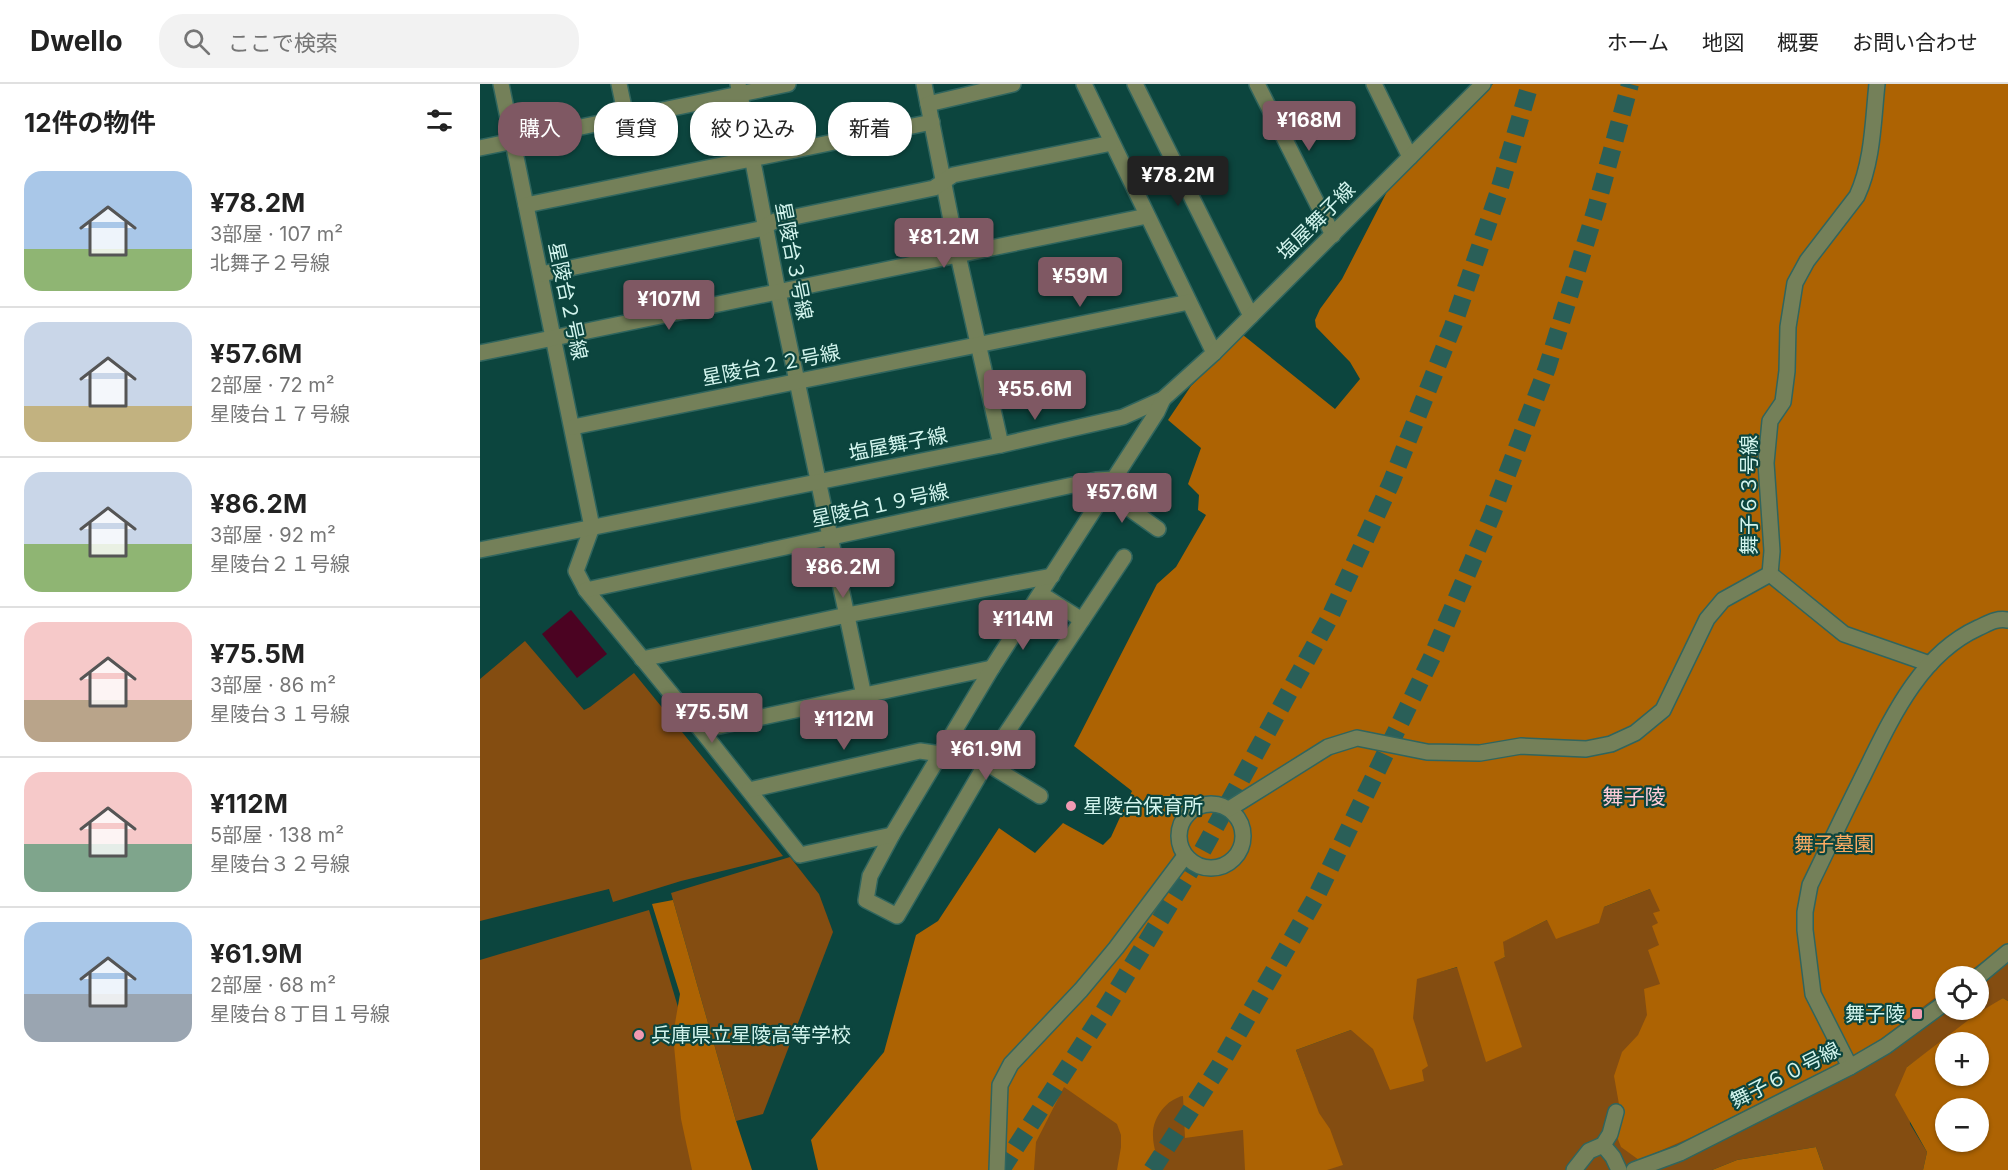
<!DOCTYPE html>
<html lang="ja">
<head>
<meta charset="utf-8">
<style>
	body { margin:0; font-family:Inter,"Noto Sans JP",sans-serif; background:#f2f2f2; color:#222; height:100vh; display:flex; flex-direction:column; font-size:22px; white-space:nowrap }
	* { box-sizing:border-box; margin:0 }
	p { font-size:20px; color:#767676 }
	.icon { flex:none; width:33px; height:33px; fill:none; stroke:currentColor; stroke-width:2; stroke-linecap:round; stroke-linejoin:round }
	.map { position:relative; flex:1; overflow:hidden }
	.sheet { display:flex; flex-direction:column; background:#fff; width:480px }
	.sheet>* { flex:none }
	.guide { position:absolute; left:18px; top:18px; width:570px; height:54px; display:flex; gap:12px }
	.controls { position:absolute; left:1455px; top:882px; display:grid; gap:12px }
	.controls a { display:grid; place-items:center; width:54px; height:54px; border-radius:50%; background:#fff; box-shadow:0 2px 4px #0004; font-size:30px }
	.price { position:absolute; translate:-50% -51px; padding:0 14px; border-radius:6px; background:#7f5863; color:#fff; font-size:20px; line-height:39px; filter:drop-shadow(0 2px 3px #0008) }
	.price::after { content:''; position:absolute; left:50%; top:36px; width:18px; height:14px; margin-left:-9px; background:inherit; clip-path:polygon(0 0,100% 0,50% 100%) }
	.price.active { background:#222; color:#fff }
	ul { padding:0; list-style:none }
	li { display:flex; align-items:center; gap:18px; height:150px; padding:0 24px }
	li+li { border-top:2px solid #e0e0e0 }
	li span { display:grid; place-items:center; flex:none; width:168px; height:120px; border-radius:18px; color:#555 }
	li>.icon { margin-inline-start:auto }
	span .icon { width:72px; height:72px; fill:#fffc; stroke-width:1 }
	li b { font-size:26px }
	h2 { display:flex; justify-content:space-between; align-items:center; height:72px; padding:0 24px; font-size:26px }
	.chip { padding:0 21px; border-radius:24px; background:#fff; box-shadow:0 2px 4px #0004; font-size:21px; line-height:54px }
	.chip.active { background:#7f5863; color:#fff }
	header { display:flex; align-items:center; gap:36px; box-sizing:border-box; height:84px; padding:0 30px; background:#fff; border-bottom:2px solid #e0e0e0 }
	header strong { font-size:28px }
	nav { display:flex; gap:33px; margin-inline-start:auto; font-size:21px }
	.search { width:420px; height:54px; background:#f2f2f2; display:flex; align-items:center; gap:15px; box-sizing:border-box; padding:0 21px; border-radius:24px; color:#767676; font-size:22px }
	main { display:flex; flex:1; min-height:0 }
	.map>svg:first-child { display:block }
	.green { fill:#844d11; fill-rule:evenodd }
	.forest { fill:#ad6303; fill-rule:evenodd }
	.water { fill:#4b0322 }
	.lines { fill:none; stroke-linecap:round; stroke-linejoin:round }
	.highway-tunnel { stroke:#2a5f58; stroke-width:18; stroke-dasharray:18 9; stroke-linecap:butt }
	.minor-casing { stroke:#30655e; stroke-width:18 }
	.minor { stroke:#748059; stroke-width:15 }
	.poi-dot { fill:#f19ab2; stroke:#0c453e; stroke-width:2 }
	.labels { text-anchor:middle; stroke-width:4.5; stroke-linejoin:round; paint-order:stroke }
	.street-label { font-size:20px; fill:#d3f5ee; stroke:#0c453e }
	.poi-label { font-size:20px; fill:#d3f5ee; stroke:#0c453e; text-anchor:start }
	.park-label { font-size:20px; fill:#faab62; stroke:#0c453e }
	.neighbourhood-label { font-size:21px; fill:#fecbd7; stroke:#0c453e }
</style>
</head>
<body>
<header>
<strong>Dwello</strong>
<div class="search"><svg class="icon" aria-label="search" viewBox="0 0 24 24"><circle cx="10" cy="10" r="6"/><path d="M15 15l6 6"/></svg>ここで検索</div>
<nav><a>ホーム</a><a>地図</a><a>概要</a><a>お問い合わせ</a></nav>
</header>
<main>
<section class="sheet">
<h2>12件の物件<svg class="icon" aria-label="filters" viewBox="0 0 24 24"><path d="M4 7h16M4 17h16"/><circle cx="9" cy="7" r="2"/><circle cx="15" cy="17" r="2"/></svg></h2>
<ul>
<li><span style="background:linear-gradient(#a9c7e8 65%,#8fb573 0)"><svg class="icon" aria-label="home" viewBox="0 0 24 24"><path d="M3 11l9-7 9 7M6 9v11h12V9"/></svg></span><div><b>¥78.2M</b><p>3部屋 · 107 m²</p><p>北舞子２号線</p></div></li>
<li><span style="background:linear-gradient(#c9d6e8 70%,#c2b280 0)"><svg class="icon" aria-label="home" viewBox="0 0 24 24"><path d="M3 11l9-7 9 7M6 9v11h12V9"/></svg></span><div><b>¥57.6M</b><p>2部屋 · 72 m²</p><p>星陵台１７号線</p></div></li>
<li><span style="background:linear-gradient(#c9d6e8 60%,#8fb573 0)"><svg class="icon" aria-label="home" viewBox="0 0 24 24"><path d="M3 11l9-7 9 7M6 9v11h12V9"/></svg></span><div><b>¥86.2M</b><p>3部屋 · 92 m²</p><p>星陵台２１号線</p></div></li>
<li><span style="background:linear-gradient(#f6c9c9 65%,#b9a48a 0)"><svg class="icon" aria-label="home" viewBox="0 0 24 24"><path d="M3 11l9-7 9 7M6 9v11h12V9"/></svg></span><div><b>¥75.5M</b><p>3部屋 · 86 m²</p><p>星陵台３１号線</p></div></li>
<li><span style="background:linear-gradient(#f6c9c9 60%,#7fa58c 0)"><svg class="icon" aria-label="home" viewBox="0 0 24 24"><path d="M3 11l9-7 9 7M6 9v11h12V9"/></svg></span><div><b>¥112M</b><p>5部屋 · 138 m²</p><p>星陵台３２号線</p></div></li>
<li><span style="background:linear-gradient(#a9c7e8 60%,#9aa5b1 0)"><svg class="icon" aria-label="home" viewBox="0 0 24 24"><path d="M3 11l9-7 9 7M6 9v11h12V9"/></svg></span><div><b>¥61.9M</b><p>2部屋 · 68 m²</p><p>星陵台８丁目１号線</p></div></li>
</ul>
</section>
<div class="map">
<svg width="1528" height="1086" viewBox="0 0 1528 1086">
	<rect width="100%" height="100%" fill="#0c453e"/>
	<!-- green -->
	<g class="green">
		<path d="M1528,0v917l-5,-3 -96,69 3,57 17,28 -4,18h-99l-8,-23 -79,13 -25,10h-803l63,-216 188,155 17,-12 55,-11 79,6 -15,-42 55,-20 66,-52 41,-11 36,-6 11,-4 -3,-15 45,-22 57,-13 46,-18zM1466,892h32v34h-32z"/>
		<polygon points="45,557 104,626 110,623 154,589 303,772 201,797 133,818 129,805 0,837 0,595"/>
		<polygon points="310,773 339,810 353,848 283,1030 256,1037 191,809"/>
		<polygon points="169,826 238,1057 233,1086 0,1086 0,876"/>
	</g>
	<!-- forest -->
	<g class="forest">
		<path d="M1013,0h515v859l-45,33h-17l-1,14 -76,58 -177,89 -53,23 -18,-13 -4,-10 3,-27 -6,-34 8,-24 16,-17 9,-20 -3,-26 16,-5 -12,-34 11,-5 -7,-19 6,-3 -5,-10 7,-2 -10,-22 -46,18 -5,16 -43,16 -9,-19 -44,22 2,15 -11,5 28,85 -36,15 -29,-95 -40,12 -4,39 15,48 -6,4 2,11 -34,9 -17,-41 -22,-19 -55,20 23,63 11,16 13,36 -16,5h-82l-2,-40 -58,8 -2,-42c-17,4 -31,22 -30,40 0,11 5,23 7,34h-43l4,-23v-12l-4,-11 -53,-37 -28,55 -2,28h-216l-7,-30 73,-88 32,-117 22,-14 61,-93 36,25 28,-30 40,22 8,-8 21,-46 -58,-45 83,-162 19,-17 30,-52 -8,-5 1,-15 -11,-11 13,-36 -33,-28 23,-34 52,-51 92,74 25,-30 -10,-17 -34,-35 -1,-7 5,-11 22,-30 51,-99z"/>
		<polygon points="193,816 256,1037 272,1086 212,1086 201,1035 193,951 200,910 172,820"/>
		<path d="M1523,914l5,3v169h-85l4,-18 -32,-57 12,-28 68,-52zM1498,958v34h-32v-34zM1498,1024v34h-32v-34z"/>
		<polygon points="1336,1063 1344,1086 1232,1086 1257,1076"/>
	</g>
	<!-- water -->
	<polygon class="water" points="91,526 127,570 97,594 62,550"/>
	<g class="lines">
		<!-- highway-tunnel -->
		<g class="highway-tunnel">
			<polyline points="521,1086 621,932 720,771 849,535 911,399 973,242 1018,110 1050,0"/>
			<polyline points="672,1086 740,981 836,813 952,573 1011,433 1067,284 1115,128 1150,0"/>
		</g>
		<defs>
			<g id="minor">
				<polyline points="21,0 112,443 96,487 106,506 221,646 512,584"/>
				<polyline points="139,0 146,33"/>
				<polyline points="258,0 298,208 384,612"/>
				<polyline points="444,0 478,171 521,361"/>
				<polyline points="604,0 734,269"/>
				<polyline points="655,0 771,232"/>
				<polyline points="777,0 853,151"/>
				<polyline points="894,0 930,73"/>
				<polyline points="448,20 533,0"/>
				<polyline points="0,64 308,0"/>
				<polyline points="46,121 452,38"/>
				<polyline points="61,190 280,145 295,137 454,104 473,91 632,59"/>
				<polyline points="0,269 667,132"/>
				<polyline points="93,343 709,218"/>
				<polyline points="626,408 678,445"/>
				<polyline points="0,466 521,361 643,333 683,315 734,269 1003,0"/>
				<path d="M1290,490l2,-23 -6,-88 4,-42 13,-19 4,-31 1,-44 7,-44 12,-22 50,-65c16,-35 16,-75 20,-112"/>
				<polyline points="1290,490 1364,550 1450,580"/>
				<polyline points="106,506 616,396 634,395"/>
				<polyline points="561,510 602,536 507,678 417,832 386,816 390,792 412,751 512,584 677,328 683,315"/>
				<polyline points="602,536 644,473"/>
				<polyline points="162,575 367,531 572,492"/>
				<polyline points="221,646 320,771 412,751"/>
				<polyline points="469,656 560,712"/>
				<polyline points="269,706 440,667 461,670"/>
				<circle cx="731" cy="752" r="32"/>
				<polyline points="749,725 848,663 877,654 947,668 1000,669 1041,662 1106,665 1131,660 1155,649 1183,626 1227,535 1243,516 1290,490"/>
				<polyline points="1498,893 1528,868"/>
				<path d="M1370,983l-37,-73 -8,-64v-18l5,-27c17,-35 33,-69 50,-103 29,-58 57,-126 118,-154 11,-5 18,-10 30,-8"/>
				<polyline points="1123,1061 1133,1073 1139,1086"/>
				<polyline points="517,1086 520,1001 531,980 601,906 636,864 705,772"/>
				<polyline points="1094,1086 1109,1067 1123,1061 1130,1050 1136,1028"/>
				<polyline points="1154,1086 1200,1069 1370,983 1406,962 1466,918"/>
			</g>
		</defs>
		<!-- minor casing -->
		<use href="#minor" class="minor-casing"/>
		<!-- minor -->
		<use href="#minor" class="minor"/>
	</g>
	<!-- markers -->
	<g class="poi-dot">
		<circle cx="591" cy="722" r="6"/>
		<rect x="1431" y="924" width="12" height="12" rx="3"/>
		<circle cx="159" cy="951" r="6"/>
	</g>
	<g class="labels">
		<!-- street labels -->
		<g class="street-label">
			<text transform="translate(836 137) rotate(-45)" y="7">塩屋舞子線</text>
			<text transform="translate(314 177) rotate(79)" y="7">星陵台３号線</text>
			<text transform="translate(88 217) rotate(78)" y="7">星陵台２号線</text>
			<text transform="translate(291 281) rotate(-11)" y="7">星陵台２２号線</text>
			<text transform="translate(418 360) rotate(-11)" y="7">塩屋舞子線</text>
			<text transform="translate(1269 411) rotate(-90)" y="7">舞子６３号線</text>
			<text transform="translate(400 421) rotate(-12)" y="7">星陵台１９号線</text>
			<text transform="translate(1305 991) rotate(-27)" y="7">舞子６０号線</text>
		</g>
		<!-- poi labels -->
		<g class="poi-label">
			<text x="603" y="729">星陵台保育所</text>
			<text x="1425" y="937" text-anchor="end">舞子陵</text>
			<text x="171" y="958">兵庫県立星陵高等学校</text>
		</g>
		<!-- park labels -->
		<g class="park-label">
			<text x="1354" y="767">舞子墓園</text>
		</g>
		<!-- neighbourhood labels -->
		<g class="neighbourhood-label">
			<text x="1154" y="720">舞子陵</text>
		</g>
	</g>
</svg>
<div class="controls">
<a><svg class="icon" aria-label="locate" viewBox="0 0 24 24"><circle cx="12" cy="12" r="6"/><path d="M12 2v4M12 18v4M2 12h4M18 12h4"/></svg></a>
<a>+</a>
<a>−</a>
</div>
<b class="price" style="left:829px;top:68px">¥168M</b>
<b class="price active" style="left:698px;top:123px">¥78.2M</b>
<b class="price" style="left:464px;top:185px">¥81.2M</b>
<b class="price" style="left:600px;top:224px">¥59M</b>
<b class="price" style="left:189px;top:247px">¥107M</b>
<b class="price" style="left:555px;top:337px">¥55.6M</b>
<b class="price" style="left:642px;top:440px">¥57.6M</b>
<b class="price" style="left:363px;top:515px">¥86.2M</b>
<b class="price" style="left:543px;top:567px">¥114M</b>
<b class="price" style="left:232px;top:660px">¥75.5M</b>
<b class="price" style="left:364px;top:667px">¥112M</b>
<b class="price" style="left:506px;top:697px">¥61.9M</b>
<div class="guide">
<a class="chip active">購入</a>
<a class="chip">賃貸</a>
<a class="chip">絞り込み</a>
<a class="chip">新着</a>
</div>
</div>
</main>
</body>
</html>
